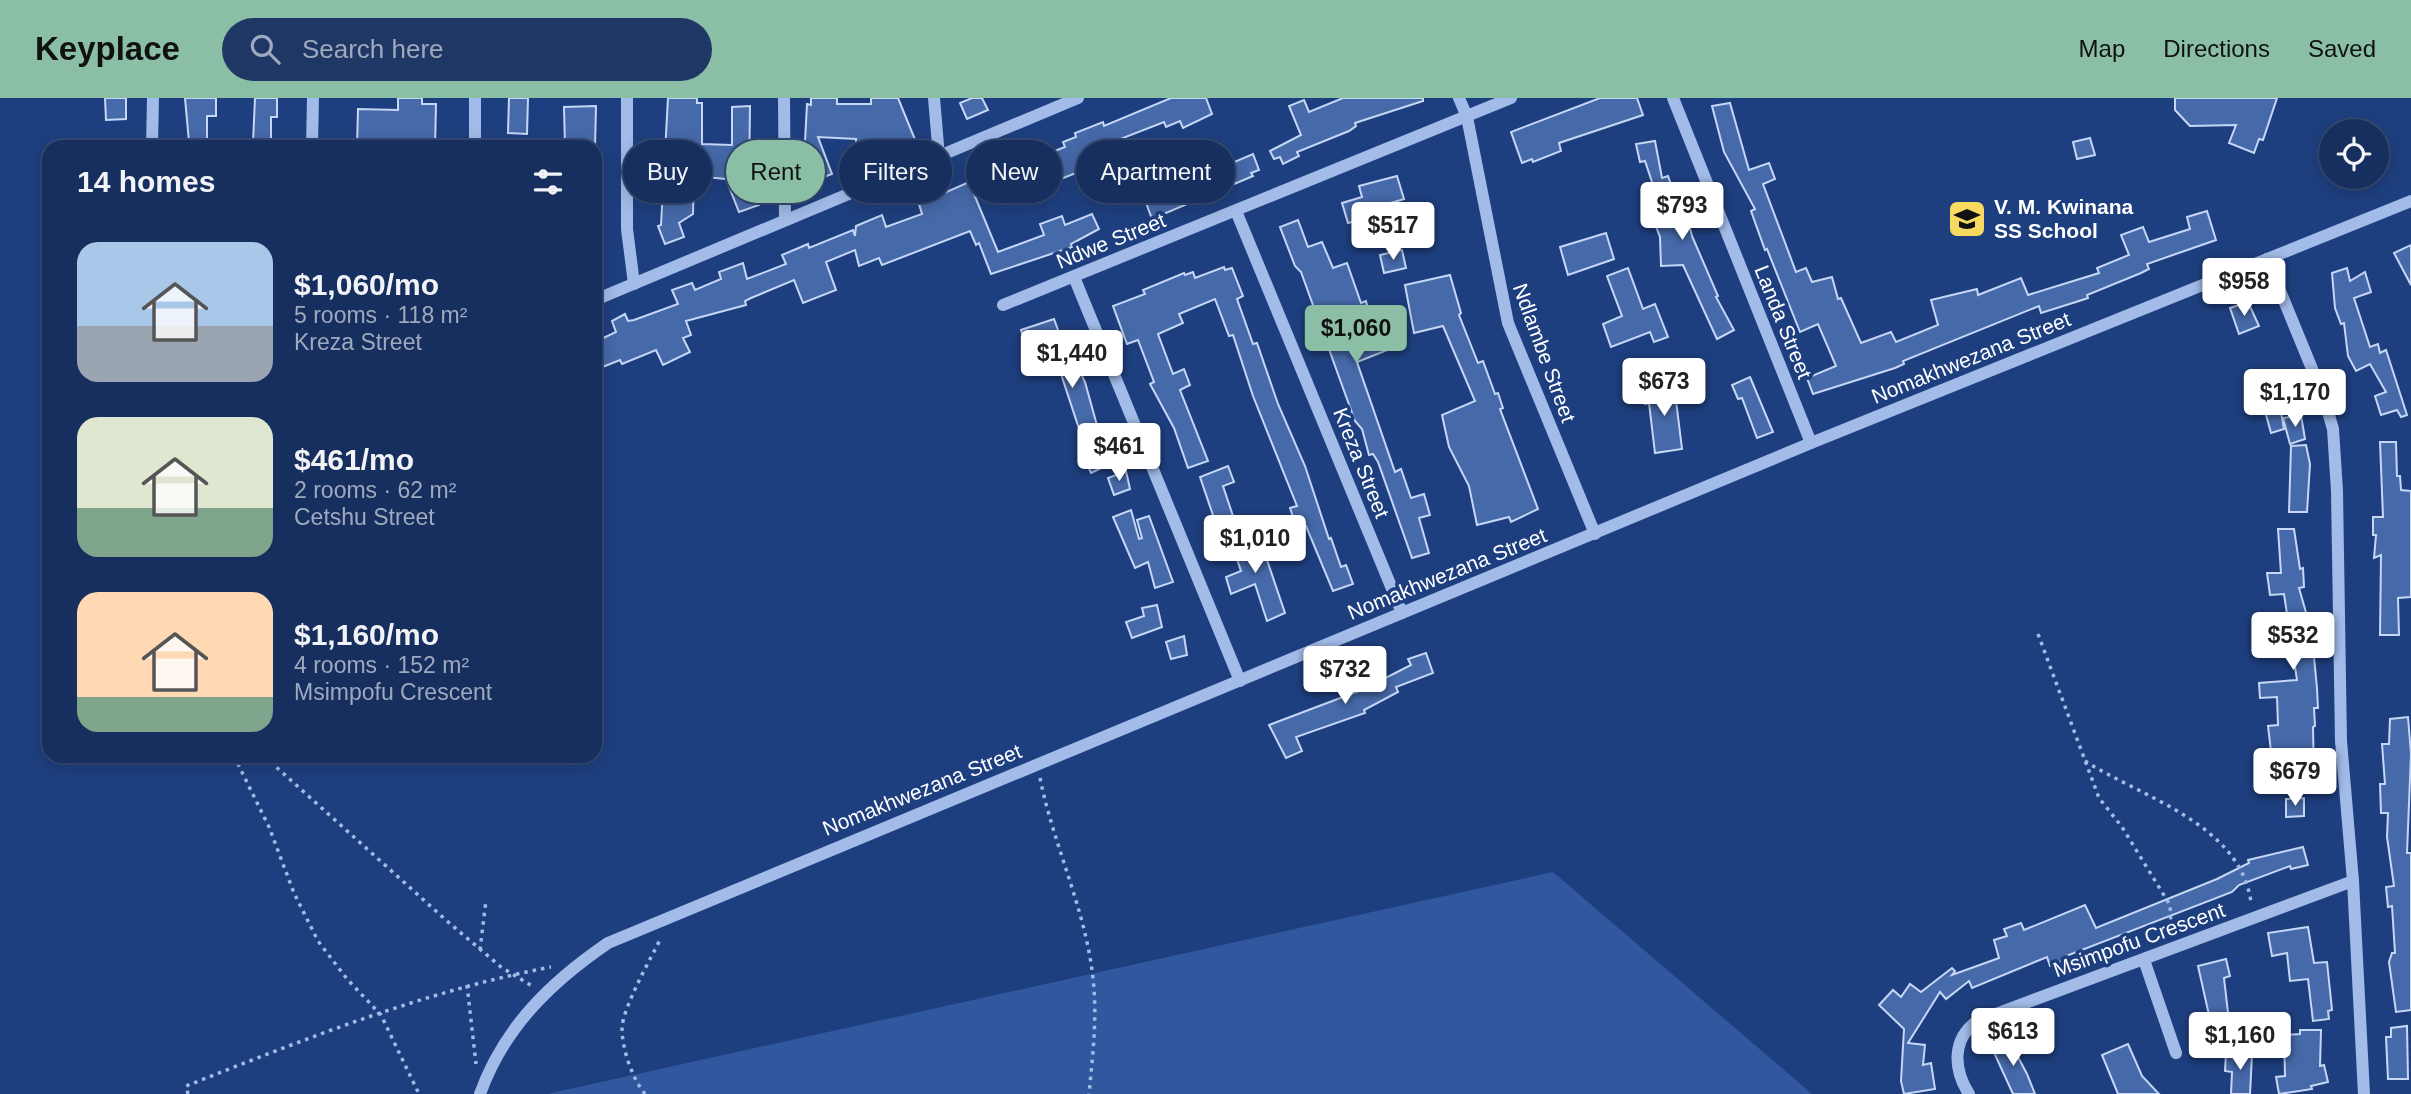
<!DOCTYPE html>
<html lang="en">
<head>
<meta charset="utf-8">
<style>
	body { margin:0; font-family:Arial,sans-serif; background:#1f3765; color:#f1f3f6; height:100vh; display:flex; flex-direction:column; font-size:26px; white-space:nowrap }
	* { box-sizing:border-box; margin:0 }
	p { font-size:23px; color:#9ea9bd }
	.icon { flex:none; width:38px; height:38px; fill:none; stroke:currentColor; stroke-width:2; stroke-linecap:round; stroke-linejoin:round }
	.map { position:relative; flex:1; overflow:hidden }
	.drawer { position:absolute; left:42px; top:42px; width:560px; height:623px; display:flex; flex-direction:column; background:#162f5f; border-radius:21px; box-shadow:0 4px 18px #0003,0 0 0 2px #354a74 }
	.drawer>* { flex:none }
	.top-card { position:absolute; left:623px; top:42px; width:665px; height:63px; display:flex; gap:14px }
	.tools { position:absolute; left:2319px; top:21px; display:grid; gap:14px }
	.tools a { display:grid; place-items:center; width:70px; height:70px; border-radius:50%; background:#162f5f; box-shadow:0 4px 18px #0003,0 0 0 2px #354a74; font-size:35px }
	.price { position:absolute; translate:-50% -60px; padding:0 16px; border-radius:7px; background:#fff; color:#222; font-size:23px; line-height:46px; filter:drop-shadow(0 2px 4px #0008) }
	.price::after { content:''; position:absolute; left:50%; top:42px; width:21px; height:16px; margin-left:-10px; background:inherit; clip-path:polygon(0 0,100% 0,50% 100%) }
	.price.active { background:#8abfa5; color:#111 }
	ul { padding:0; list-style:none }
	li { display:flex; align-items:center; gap:21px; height:175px; padding:0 35px }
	li span { display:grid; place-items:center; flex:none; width:196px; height:140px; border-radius:21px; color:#555 }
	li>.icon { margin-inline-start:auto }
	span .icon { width:84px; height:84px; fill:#fffc; stroke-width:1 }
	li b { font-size:30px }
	h2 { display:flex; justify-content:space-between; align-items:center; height:84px; padding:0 35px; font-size:30px }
	.tag { padding:0 24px; border-radius:32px; background:#162f5f; box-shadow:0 4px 18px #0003,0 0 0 2px #354a74; font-size:24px; line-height:63px }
	.tag.active { background:#8abfa5; color:#111 }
	header { display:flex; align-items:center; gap:42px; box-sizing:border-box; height:98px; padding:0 35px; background:#8abfa5; color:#111 }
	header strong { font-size:33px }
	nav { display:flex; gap:38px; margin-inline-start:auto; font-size:24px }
	.search { width:490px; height:63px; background:#1f3765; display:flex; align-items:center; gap:18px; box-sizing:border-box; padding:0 24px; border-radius:38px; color:#9ea9bd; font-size:26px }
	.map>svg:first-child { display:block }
	.green { fill:#31579e }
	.building { fill:#4669a9; stroke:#c6d7f6; stroke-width:2 }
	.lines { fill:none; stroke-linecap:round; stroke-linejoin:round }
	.path { stroke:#a2bbe8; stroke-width:3.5; stroke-dasharray:3.5 5; stroke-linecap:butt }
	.minor { stroke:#a2bbe8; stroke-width:12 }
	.labels { text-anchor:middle; stroke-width:7; stroke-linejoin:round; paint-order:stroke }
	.poi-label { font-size:21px; font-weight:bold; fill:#fff; stroke:#1e3f7f; text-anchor:start }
	.street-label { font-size:21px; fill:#fff; stroke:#1e3f7f }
</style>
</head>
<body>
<header>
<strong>Keyplace</strong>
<div class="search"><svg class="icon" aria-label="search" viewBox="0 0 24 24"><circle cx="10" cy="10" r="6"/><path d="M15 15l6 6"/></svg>Search here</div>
<nav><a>Map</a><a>Directions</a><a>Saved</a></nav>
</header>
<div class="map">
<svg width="2411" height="996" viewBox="0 0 2411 996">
	<rect width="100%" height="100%" fill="#1e3f7f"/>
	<!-- green -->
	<polygon class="green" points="1553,774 1812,996 547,996"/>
	<!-- building -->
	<g class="building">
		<polygon points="105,0 126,0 126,21 106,22"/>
		<polygon points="185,0 216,0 216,18 207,18 207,43 189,44"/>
		<polygon points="255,0 277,0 277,19 271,19 271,45 253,45"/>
		<polygon points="398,0 422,0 422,6 436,6 435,49 357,49 358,11 398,12"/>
		<polygon points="509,0 528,0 527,36 508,35"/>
		<polygon points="668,0 697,0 697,5 702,5 702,46 732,47 732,9 750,8 749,82 759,107 739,114 726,81 694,78 693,116 679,125 684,139 665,146 658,128 661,127"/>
		<polygon points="811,0 837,0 837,6 871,6 871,0 898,0 916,44 908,47 909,51 887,60 889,63 856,77 856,41 818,39 832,76 814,83 807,66 805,44 807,6 811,7"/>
		<polygon points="972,0 982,0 988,12 967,21 960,5"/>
		<polygon points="1171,0 1206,0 1212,16 1183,30 1180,23 1166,29 1164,24 1110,45 1116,59 1028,94 1020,104 1011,82 985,93 974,67 1027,46 1032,62 1065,49 1063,44 1076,39 1075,35 1103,24 1104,28"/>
		<polygon points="1343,0 1423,0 1423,3 1355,25 1356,28 1349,33 1297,54 1299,58 1283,66 1280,59 1274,61 1270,53 1301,37 1289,8 1304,2 1309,14"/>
		<polygon points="1600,0 1637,0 1643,17 1559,45 1561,53 1533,64 1532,61 1522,65 1511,34"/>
		<polygon points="2175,0 2277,0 2263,42 2259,41 2254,55 2229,45 2236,27 2190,28 2175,12"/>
		<polygon points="1730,5 1749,72 1769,65 1775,81 1763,86 1796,174 1806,170 1812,184 1832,179 1838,201 1841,200 1861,245 1891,234 1896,244 1938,227 1931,202 1977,191 1978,197 2021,180 2028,197 2099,175 2097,170 2129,157 2121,137 2143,129 2149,144 2190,131 2187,119 2207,113 2216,142 2147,166 2149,171 2141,175 2087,197 2088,200 2079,203 2041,215 2039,208 1903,263 1904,266 1895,270 1813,296 1807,280 1836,268 1818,226 1800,234 1767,151 1765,152 1751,113 1755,111 1724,54 1712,8"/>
		<polygon points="596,8 595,49 565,49 564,9"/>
		<polygon points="2090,40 2095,57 2077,61 2073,44"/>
		<polygon points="1655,43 1662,80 1668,78 1680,112 1685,110 1692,138 1718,198 1716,199 1734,232 1717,241 1683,167 1661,168 1660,139 1653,121 1663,117 1645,63 1640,64 1636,46"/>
		<polygon points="1253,56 1259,72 1251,75 1253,78 1152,121 1145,102"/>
		<polygon points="1397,78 1404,101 1364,113 1366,120 1348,125 1342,105 1362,99 1359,88"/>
		<polygon points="969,84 998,154 1044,137 1040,126 1062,118 1065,127 1092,116 1099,131 1071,146 1072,149 991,176 979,145 976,147 970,133 882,167 879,160 859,168 855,152 826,164 836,192 803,205 794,182 751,200 745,203 746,207 686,223 691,237 683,240 690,254 663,267 656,252 622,266 620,262 595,272 595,244 616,234 612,223 625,216 628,223 634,222 678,206 672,192 692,185 695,192 721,181 719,174 743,165 747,181 786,166 782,157 808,146 809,150 853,132 855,138 856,128 882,117 886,129 922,116 919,106"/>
		<polygon points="1417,109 1422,127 1404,133 1399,115"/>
		<polygon points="1298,122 1308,149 1322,144 1333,170 1347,165 1361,205 1366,203 1375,239 1394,232 1400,247 1357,264 1395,374 1401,371 1411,400 1424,396 1430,417 1419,420 1429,455 1412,460 1378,364 1373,356 1369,357 1362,331 1355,323 1301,174 1295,168 1280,129"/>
		<polygon points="1606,135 1614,161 1568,177 1560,149"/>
		<polygon points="2411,147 2411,187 2394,155"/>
		<polygon points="1402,152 1406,170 1384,175 1380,157"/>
		<polygon points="1224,169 1225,172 1232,170 1243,198 1237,201 1253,246 1257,245 1278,306 1305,368 1329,441 1331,440 1341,469 1346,467 1353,486 1333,493 1306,428 1297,431 1290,410 1297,408 1253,298 1233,237 1229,238 1215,201 1179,216 1183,225 1158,236 1173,276 1184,271 1190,287 1180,292 1208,363 1188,370 1174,330 1150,286 1154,284 1138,242 1127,246 1113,208 1145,196 1143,192 1184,175 1185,177 1193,174 1195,180"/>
		<polygon points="1628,170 1643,211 1655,206 1668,239 1654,244 1650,234 1611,249 1603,226 1622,218 1607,178"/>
		<polygon points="2347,170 2350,183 2365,174 2371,194 2354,200 2370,249 2378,246 2380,255 2386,252 2407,317 2401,319 2397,312 2381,317 2375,298 2386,294 2370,266 2356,273 2348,258 2344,225 2341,226 2335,210 2332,175"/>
		<polygon points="1450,177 1461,215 1459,217 1478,265 1483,263 1495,296 1498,295 1503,310 1500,311 1538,411 1511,424 1509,419 1477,427 1469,388 1449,349 1442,317 1475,303 1443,228 1414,235 1405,187"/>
		<polygon points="2248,204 2259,228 2239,236 2230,210"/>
		<polygon points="1054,221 1065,251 1068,250 1085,284 1108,367 1091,375 1079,348 1084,346 1060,273 1057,275 1042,243 1026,248 1021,232"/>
		<polygon points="1750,279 1773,334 1757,340 1742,300 1738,301 1732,287"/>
		<polygon points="2275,280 2284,331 2271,335 2257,284"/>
		<polygon points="1674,286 1682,351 1655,355 1649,305 1645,306 1643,290"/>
		<polygon points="2301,317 2305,341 2290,346 2283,320"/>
		<polygon points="2380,344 2396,344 2397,378 2400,378 2401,392 2411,393 2411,499 2398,500 2399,537 2380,537 2381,457 2374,460 2376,437 2373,437 2373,419 2383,419"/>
		<polygon points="2306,347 2310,366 2307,414 2289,414 2291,348"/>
		<polygon points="1228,368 1234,384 1223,388 1234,421 1216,426 1200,379"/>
		<polygon points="1126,373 1130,391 1114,397 1108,380"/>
		<polygon points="1131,412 1139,441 1142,440 1137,422 1149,418 1173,484 1155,490 1148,464 1135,470 1113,419"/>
		<polygon points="1247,431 1258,462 1266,459 1285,515 1267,523 1255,486 1231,496 1226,479 1241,473 1229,438"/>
		<polygon points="2278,431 2294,431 2300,471 2303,470 2304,489 2299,490 2307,518 2310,559 2314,559 2317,590 2318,610 2314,610 2315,628 2313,629 2314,679 2290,680 2290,669 2273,670 2268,628 2278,627 2277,599 2260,600 2259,585 2297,582 2284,496 2270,497 2267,475 2281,475"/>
		<polygon points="1157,507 1162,529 1132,540 1126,524 1144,518 1142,510"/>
		<polygon points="1184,538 1187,557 1171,561 1166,544"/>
		<polygon points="1426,555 1433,575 1396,589 1398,594 1364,612 1365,615 1296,639 1302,653 1286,660 1269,627 1364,591 1411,567 1408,561"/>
		<polygon points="2408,619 2411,656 2407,755 2411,755 2411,912 2396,914 2389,864 2392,855 2395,855 2392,808 2388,809 2386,789 2394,788 2387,739 2388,715 2381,715 2380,686 2385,686 2382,646 2389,646 2390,621"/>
		<polygon points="2304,700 2304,718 2286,719 2286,701"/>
		<polygon points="2303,749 2308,767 2291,771 2290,768 2239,787 2232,794 2066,858 2067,861 2050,868 2047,859 1972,890 1969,883 1946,901 1940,894 1908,945 1925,947 1923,967 1931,965 1935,991 1904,996 1901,983 1904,931 1879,907 1893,892 1901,899 1910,886 1921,894 1952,870 1955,873 1952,877 1999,860 1994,842 2007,838 2004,831 2021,825 2024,832 2085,807 2096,830 2217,781 2249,765 2248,762"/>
		<polygon points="2308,829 2314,865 2327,864 2332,912 2328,913 2329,921 2313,923 2308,881 2290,883 2287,855 2272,858 2268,835"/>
		<polygon points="2226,861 2230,878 2224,880 2229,923 2211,926 2198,868"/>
		<polygon points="2407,928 2408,981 2388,981 2386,939 2391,939 2391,930"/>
		<polygon points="2300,932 2321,932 2320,968 2324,967 2328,984 2311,988 2312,991 2279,996 2276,979 2285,978 2284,937 2300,936"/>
		<polygon points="2008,940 2027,976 2035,996 2013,996 1991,948"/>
		<polygon points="2128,946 2142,978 2159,996 2118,996 2102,957"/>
		<polygon points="2226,955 2252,956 2250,996 2231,996 2232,974 2225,973"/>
	</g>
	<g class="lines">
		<!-- path -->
		<g class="path">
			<polyline points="2038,536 2099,700 2122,729 2170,807 2171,827 2167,837"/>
			<polyline points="234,658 269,729 294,795 318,843 347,881 381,917 419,996"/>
			<polyline points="264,658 447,823 501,869 532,888"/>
			<path d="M2085,663c58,37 155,63 166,141"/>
			<path d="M1040,680c13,65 43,126 52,192 6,42 1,83 -3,124"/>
			<polyline points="480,852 486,802"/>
			<polyline points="467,887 476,966"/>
			<path d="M188,996l-2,-8c119,-47 239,-95 365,-119"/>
			<path d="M645,996c-13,-16 -23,-45 -23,-66 1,-21 29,-70 39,-90"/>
		</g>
		<!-- minor -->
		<g class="minor">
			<polyline points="627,0 627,131 634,186"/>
			<polyline points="784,0 785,121"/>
			<polyline points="934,0 939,59"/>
			<polyline points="1459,0 1467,19 1508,225 1595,436"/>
			<polyline points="1673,0 1811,345"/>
			<polyline points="152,49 153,0"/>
			<polyline points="312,49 313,0"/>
			<polyline points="475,49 475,0"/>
			<polyline points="1236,113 1402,515"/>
			<polyline points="2267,161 2324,300 2333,331 2337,393 2341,643 2353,783"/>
			<polyline points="1074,179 1240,583"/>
			<polyline points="595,202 1078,0"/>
			<polyline points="1003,207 1511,0"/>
			<polyline points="2144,862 2176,955"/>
			<path d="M480,996c24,-67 71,-112 128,-151l1203,-500 600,-242"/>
			<path d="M1969,996c-16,-25 -17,-55 8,-73l376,-140 11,213"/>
		</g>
	</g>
	<!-- icons -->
	<defs>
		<symbol id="school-square" viewBox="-11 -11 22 22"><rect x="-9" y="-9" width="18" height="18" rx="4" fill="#f7db61" stroke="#1e3f7f"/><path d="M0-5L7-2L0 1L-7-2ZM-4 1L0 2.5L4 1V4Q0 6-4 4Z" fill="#111"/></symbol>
	</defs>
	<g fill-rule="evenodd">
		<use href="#school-square" x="1945" y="99" width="44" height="44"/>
	</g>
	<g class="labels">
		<!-- poi labels -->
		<g class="poi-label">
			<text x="1994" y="116">V. M. Kwinana<tspan x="1994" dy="24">SS School</tspan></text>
		</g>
		<!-- street labels -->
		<g class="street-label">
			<text transform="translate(1111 143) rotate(-22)" y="7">Ndwe Street</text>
			<text transform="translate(1783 224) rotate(68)" y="7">Landa Street</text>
			<text transform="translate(1544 255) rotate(70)" y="7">Ndlambe Street</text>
			<text transform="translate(1971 260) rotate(-22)" y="7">Nomakhwezana Street</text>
			<text transform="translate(1361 365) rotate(68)" y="7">Kreza Street</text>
			<text transform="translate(1447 476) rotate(-22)" y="7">Nomakhwezana Street</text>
			<text transform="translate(922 692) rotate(-22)" y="7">Nomakhwezana Street</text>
			<text transform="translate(2139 842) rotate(-20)" y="7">Msimpofu Crescent</text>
		</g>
	</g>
</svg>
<div class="tools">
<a><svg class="icon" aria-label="locate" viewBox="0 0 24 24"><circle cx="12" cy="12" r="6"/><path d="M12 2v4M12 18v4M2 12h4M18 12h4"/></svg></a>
</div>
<b class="price" style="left:1682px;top:144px">$793</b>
<b class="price" style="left:1393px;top:164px">$517</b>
<b class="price" style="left:2244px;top:220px">$958</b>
<b class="price active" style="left:1356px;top:267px">$1,060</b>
<b class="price" style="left:1072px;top:292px">$1,440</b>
<b class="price" style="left:1664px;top:320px">$673</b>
<b class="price" style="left:2295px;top:331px">$1,170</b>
<b class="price" style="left:1119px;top:385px">$461</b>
<b class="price" style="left:1255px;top:477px">$1,010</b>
<b class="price" style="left:2293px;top:574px">$532</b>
<b class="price" style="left:1345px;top:608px">$732</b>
<b class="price" style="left:2295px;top:710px">$679</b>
<b class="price" style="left:2013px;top:970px">$613</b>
<b class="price" style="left:2240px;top:974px">$1,160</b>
<div class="top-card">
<a class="tag">Buy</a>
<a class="tag active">Rent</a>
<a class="tag">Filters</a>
<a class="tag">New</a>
<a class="tag">Apartment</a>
</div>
<section class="drawer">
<h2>14 homes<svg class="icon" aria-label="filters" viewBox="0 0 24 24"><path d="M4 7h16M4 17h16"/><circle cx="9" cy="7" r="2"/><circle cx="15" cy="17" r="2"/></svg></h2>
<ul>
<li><span style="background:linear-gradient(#a9c7e8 60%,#9aa5b1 0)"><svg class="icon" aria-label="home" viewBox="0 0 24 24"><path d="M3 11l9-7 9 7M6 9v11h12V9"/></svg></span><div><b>$1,060/mo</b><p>5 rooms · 118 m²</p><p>Kreza Street</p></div></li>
<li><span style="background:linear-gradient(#dfe7d0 65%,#7fa58c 0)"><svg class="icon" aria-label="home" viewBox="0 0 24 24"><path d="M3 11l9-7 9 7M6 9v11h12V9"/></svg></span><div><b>$461/mo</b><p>2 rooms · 62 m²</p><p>Cetshu Street</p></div></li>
<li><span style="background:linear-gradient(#ffd9b3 75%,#7fa58c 0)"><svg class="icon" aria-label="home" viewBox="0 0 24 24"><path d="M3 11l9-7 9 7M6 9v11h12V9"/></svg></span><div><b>$1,160/mo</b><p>4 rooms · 152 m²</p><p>Msimpofu Crescent</p></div></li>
</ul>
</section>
</div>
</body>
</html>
